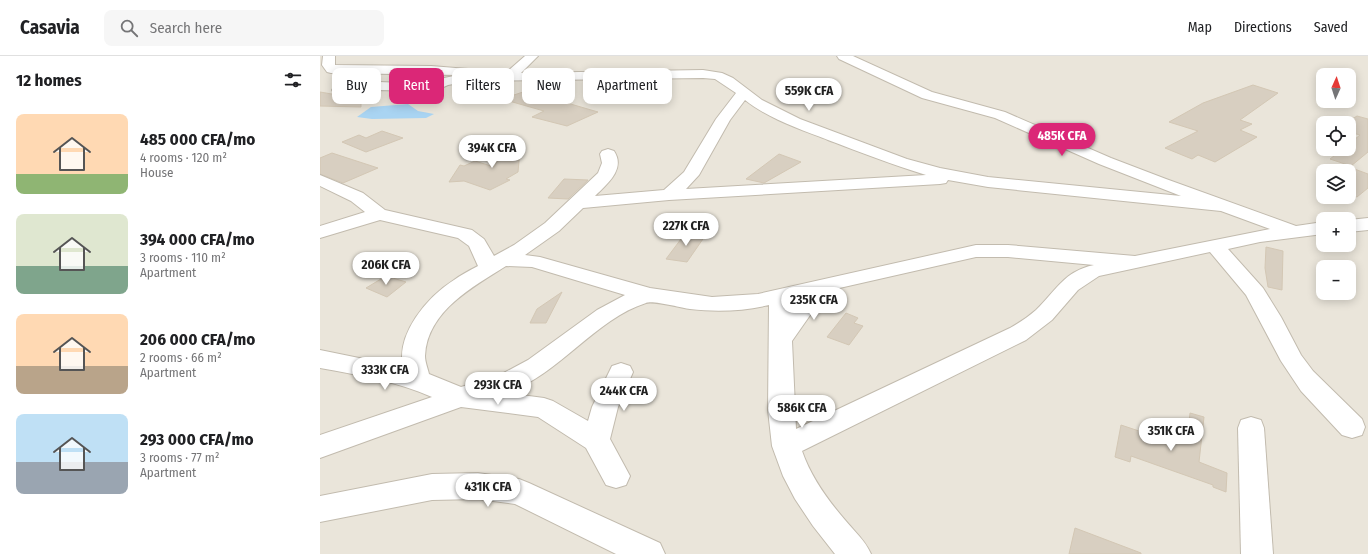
<!DOCTYPE html>
<html lang="en">
<head>
<meta charset="utf-8">
<style>
	body { margin:0; font-family:"Fira Sans Condensed",sans-serif; background:#f6f6f6; color:#202124; height:100vh; display:flex; flex-direction:column; font-size:15px; white-space:nowrap }
	* { box-sizing:border-box; margin:0 }
	p { font-size:13px; color:#757577 }
	.icon { flex:none; width:22px; height:22px; fill:none; stroke:currentColor; stroke-width:2; stroke-linecap:round; stroke-linejoin:round }
	.map { position:relative; flex:1; overflow:hidden }
	.panel { display:flex; flex-direction:column; background:#fff; width:320px }
	.panel>* { flex:none }
	.top-card { position:absolute; left:12px; top:12px; width:380px; height:36px; display:flex; gap:8px }
	.needle { width:26px; rotate:3deg }
	.fabs { position:absolute; left:996px; top:12px; display:grid; gap:8px }
	.fabs a { display:grid; place-items:center; width:40px; height:40px; border-radius:8px; background:#fff; box-shadow:0 2px 10px #0003; font-size:20px }
	.price { position:absolute; translate:-50% -34px; padding:0 9px; border-radius:14px; background:#fff; color:#222; font-size:13px; line-height:26px; filter:drop-shadow(0 1px 2px #0008) }
	.price::after { content:''; position:absolute; left:50%; top:24px; width:12px; height:9px; margin-left:-6px; background:inherit; clip-path:polygon(0 0,100% 0,50% 100%) }
	.price.current { background:#db2777; color:#fff }
	ul { padding:0; list-style:none }
	li { display:flex; align-items:center; gap:12px; height:100px; padding:0 16px }
	li span { display:grid; place-items:center; flex:none; width:112px; height:80px; border-radius:8px; color:#555 }
	li>.icon { margin-inline-start:auto }
	span .icon { width:48px; height:48px; fill:#fffc; stroke-width:1 }
	li b { font-size:17px }
	h2 { display:flex; justify-content:space-between; align-items:center; height:48px; padding:0 16px; font-size:17px }
	.chip { padding:0 14px; border-radius:8px; background:#fff; box-shadow:0 2px 10px #0003; font-size:14px; line-height:36px }
	.chip.current { background:#db2777; color:#fff }
	header { display:flex; align-items:center; gap:24px; box-sizing:border-box; height:56px; padding:0 20px; background:#fff; border-bottom:1px solid #e0e0e0 }
	header strong { font-size:19px }
	nav { display:flex; gap:22px; margin-inline-start:auto; font-size:14px }
	.search { width:280px; height:36px; background:#f6f6f6; display:flex; align-items:center; gap:10px; box-sizing:border-box; padding:0 14px; border-radius:8px; color:#757577; font-size:15px }
	main { display:flex; flex:1; min-height:0 }
	.map>svg:first-child { display:block }
	.residential { fill:#eae5da; fill-rule:evenodd }
	.water { fill:#a9d4f2 }
	.building { fill:#d8cfc1; stroke:#d3c7b4 }
	.lines { fill:none; stroke-linecap:round; stroke-linejoin:round }
	.minor-casing { stroke:#c2bbae; stroke-width:2 }
	.minor { fill:#fff; fill-rule:evenodd }
</style>
</head>
<body>
<header>
<strong>Casavia</strong>
<div class="search"><svg class="icon" aria-label="search" viewBox="0 0 24 24"><circle cx="10" cy="10" r="6"/><path d="M15 15l6 6"/></svg>Search here</div>
<nav><a>Map</a><a>Directions</a><a>Saved</a></nav>
</header>
<main>
<section class="panel">
<h2>12 homes<svg class="icon" aria-label="filters" viewBox="0 0 24 24"><path d="M4 7h16M4 17h16"/><circle cx="9" cy="7" r="2"/><circle cx="15" cy="17" r="2"/></svg></h2>
<ul>
<li><span style="background:linear-gradient(#ffd9b3 75%,#8fb573 0)"><svg class="icon" aria-label="home" viewBox="0 0 24 24"><path d="M3 11l9-7 9 7M6 9v11h12V9"/></svg></span><div><b>485 000 CFA/mo</b><p>4 rooms · 120 m²</p><p>House</p></div></li>
<li><span style="background:linear-gradient(#dfe7d0 65%,#7fa58c 0)"><svg class="icon" aria-label="home" viewBox="0 0 24 24"><path d="M3 11l9-7 9 7M6 9v11h12V9"/></svg></span><div><b>394 000 CFA/mo</b><p>3 rooms · 110 m²</p><p>Apartment</p></div></li>
<li><span style="background:linear-gradient(#ffd9b3 65%,#b9a48a 0)"><svg class="icon" aria-label="home" viewBox="0 0 24 24"><path d="M3 11l9-7 9 7M6 9v11h12V9"/></svg></span><div><b>206 000 CFA/mo</b><p>2 rooms · 66 m²</p><p>Apartment</p></div></li>
<li><span style="background:linear-gradient(#bfe0f5 60%,#9aa5b1 0)"><svg class="icon" aria-label="home" viewBox="0 0 24 24"><path d="M3 11l9-7 9 7M6 9v11h12V9"/></svg></span><div><b>293 000 CFA/mo</b><p>3 rooms · 77 m²</p><p>Apartment</p></div></li>
</ul>
</section>
<div class="map">
<svg width="1048" height="498" viewBox="0 0 1048 498">
	<rect width="100%" height="100%" fill="#f6f3ec"/>
	<!-- residential -->
	<path class="residential" d="M0,0h1048v498h-1048zM1003,19h26v26h-26zM1003,67h26v26h-26zM1003,115h26v26h-26zM1003,163h26v26h-26zM1003,211h26v26h-26z"/>
	<!-- water -->
	<polygon class="water" points="88,48 98,55 114,58 106,62 52,63 37,61 51,51"/>
	<!-- building -->
	<g class="building">
		<polygon points="933,29 958,37 920,64 932,68 920,74 937,81 895,106 878,99 872,103 845,92 878,75 849,66 883,47"/>
		<polygon points="206,35 278,56 247,70 212,61 224,55 182,43"/>
		<polygon points="0,36 41,43 41,51 0,50"/>
		<polygon points="1037,60 1048,63 1048,96 1031,110 1010,103 1023,93 1029,93 1029,88 1040,79 1029,76 1029,65"/>
		<polygon points="62,75 83,82 46,96 22,86 39,79 46,82"/>
		<polygon points="201,83 198,116 186,123 190,124 170,134 144,125 129,126 140,109 144,110 155,105 174,111 189,84"/>
		<polygon points="12,97 58,112 23,127 0,118 0,102"/>
		<polygon points="459,98 481,106 444,127 426,123"/>
		<polygon points="1029,111 1048,118 1048,132 1037,141 1029,138"/>
		<polygon points="244,123 268,124 248,143 228,142"/>
		<polygon points="369,175 385,180 367,206 346,203 364,179"/>
		<polygon points="946,191 963,195 962,234 948,231 945,212"/>
		<polygon points="66,220 86,226 67,241 46,232"/>
		<polygon points="242,236 226,267 210,267 217,253"/>
		<polygon points="526,257 538,262 534,267 543,270 529,289 507,281"/>
		<polygon points="870,357 884,361 879,406 907,417 906,436 893,431 893,429 811,400 810,406 795,401 801,369 825,377 826,372 867,385"/>
		<polygon points="755,472 821,497 821,498 749,498"/>
	</g>
	<g class="lines">
		<defs>
			<g id="minor">
				<path d="M3,0h12v9l96,1 37,3 1,4h28l12,-3 16,-14h13l-17,17 182,-3 19,3 11,5 29,22 38,19 107,40 33,9 48,9 193,19 -82,-32 -104,-46 -73,-20 -83,-39 -2,-3h16l79,36 73,20 106,46 55,21 130,47 27,-4v12l-63,8 -32,7 35,39 18,29 20,38 12,16 49,48 3,8 -3,8 -10,3 -10,-3 -41,-44 -20,-30 -35,-66 -36,-43 -111,24 -21,14 -26,30 -26,20 -224,111c9,26 25,48 43,69 9,11 20,20 26,34h-36l-22,-28 -18,-27 -12,-23 -11,-30 -4,-36 1,-105c-25,6 -53,7 -79,4 -9,-1 -37,-9 -44,-6 -51,16 -87,72 -140,90l38,5 9,3 35,20 4,-14 20,-41 9,-3 9,3 3,6 -15,35 -8,32 20,37 -4,9 -10,3 -10,-3 -20,-37 -48,-31 -77,-10 -141,51v-23l112,-38c-36,-16 -74,-22 -112,-29v-18l83,17c-7,-33 24,-70 51,-87 7,-5 16,-10 24,-14l-9,-20 -11,-8 -78,-18 -60,18v-12l45,-14 -14,-11 -31,-15v-11l43,18 22,17 87,20 12,9 10,17 20,-11 31,-22 53,-50 4,-10 -2,-9 2,-3 6,-2 6,2c12,18 -7,33 -19,45l69,-6 20,-18 32,-53 20,-26 -21,-14 -12,-1 -233,3 -22,4 -40,18 -5,-1 -2,-3 2,-3 10,-5 -34,-1 -40,4 -5,-1 -2,-3 2,-3 5,-1 40,-4 50,2 10,-5 20,-4 -128,-2 -4,-1 -5,-7zM425,44c24,19 55,29 83,40 32,12 65,25 98,35l-240,14 13,-14 31,-55zM628,124l40,7 233,24 49,18 -135,27 -127,-11h-32l-218,49 -46,3 -62,-9 -110,-31 -15,-2 34,-24 24,-23 86,-8 271,-16 6,-1zM656,201h32l86,8c-30,6 -38,26 -58,45 -8,7 -17,13 -26,18l-214,101 -4,-88 21,-30 22,-22zM186,210l26,1 93,28 -28,15 -69,50 -30,16 -37,11 -32,-13c-1,-5 -4,-12 -4,-18 2,-45 48,-69 81,-90zM481,242l-10,11v-9z"/>
				<polygon points="1048,162 1048,174 1029,176 1029,164"/>
				<polygon points="931,361 941,364 944,372 953,498 921,498 918,372 921,364"/>
				<polygon points="158,417 199,423 209,427 340,487 345,498 296,498 195,448 158,443 112,444 0,466 0,440 112,418"/>
			</g>
		</defs>
		<!-- minor casing -->
		<use href="#minor" class="minor-casing"/>
		<!-- minor -->
		<use href="#minor" class="minor"/>
	</g>
</svg>
<div class="fabs">
<a><svg class="needle" viewBox="-14 -14 28 28"><path d="M0-13l5 13h-10z" fill="#e53935"/><path d="M0 13l5-13h-10z" fill="#757577"/></svg></a>
<a><svg class="icon" aria-label="locate" viewBox="0 0 24 24"><circle cx="12" cy="12" r="6"/><path d="M12 2v4M12 18v4M2 12h4M18 12h4"/></svg></a>
<a><svg class="icon" aria-label="layers" viewBox="0 0 24 24"><path d="M12 4l9 5-9 5-9-5zM3 14l9 5 9-5"/></svg></a>
<a>+</a>
<a>−</a>
</div>
<b class="price" style="left:489px;top:56px">559K CFA</b>
<b class="price current" style="left:742px;top:101px">485K CFA</b>
<b class="price" style="left:172px;top:113px">394K CFA</b>
<b class="price" style="left:366px;top:191px">227K CFA</b>
<b class="price" style="left:66px;top:230px">206K CFA</b>
<b class="price" style="left:494px;top:265px">235K CFA</b>
<b class="price" style="left:65px;top:335px">333K CFA</b>
<b class="price" style="left:178px;top:350px">293K CFA</b>
<b class="price" style="left:304px;top:356px">244K CFA</b>
<b class="price" style="left:482px;top:373px">586K CFA</b>
<b class="price" style="left:851px;top:396px">351K CFA</b>
<b class="price" style="left:168px;top:452px">431K CFA</b>
<div class="top-card">
<a class="chip">Buy</a>
<a class="chip current">Rent</a>
<a class="chip">Filters</a>
<a class="chip">New</a>
<a class="chip">Apartment</a>
</div>
</div>
</main>
</body>
</html>
